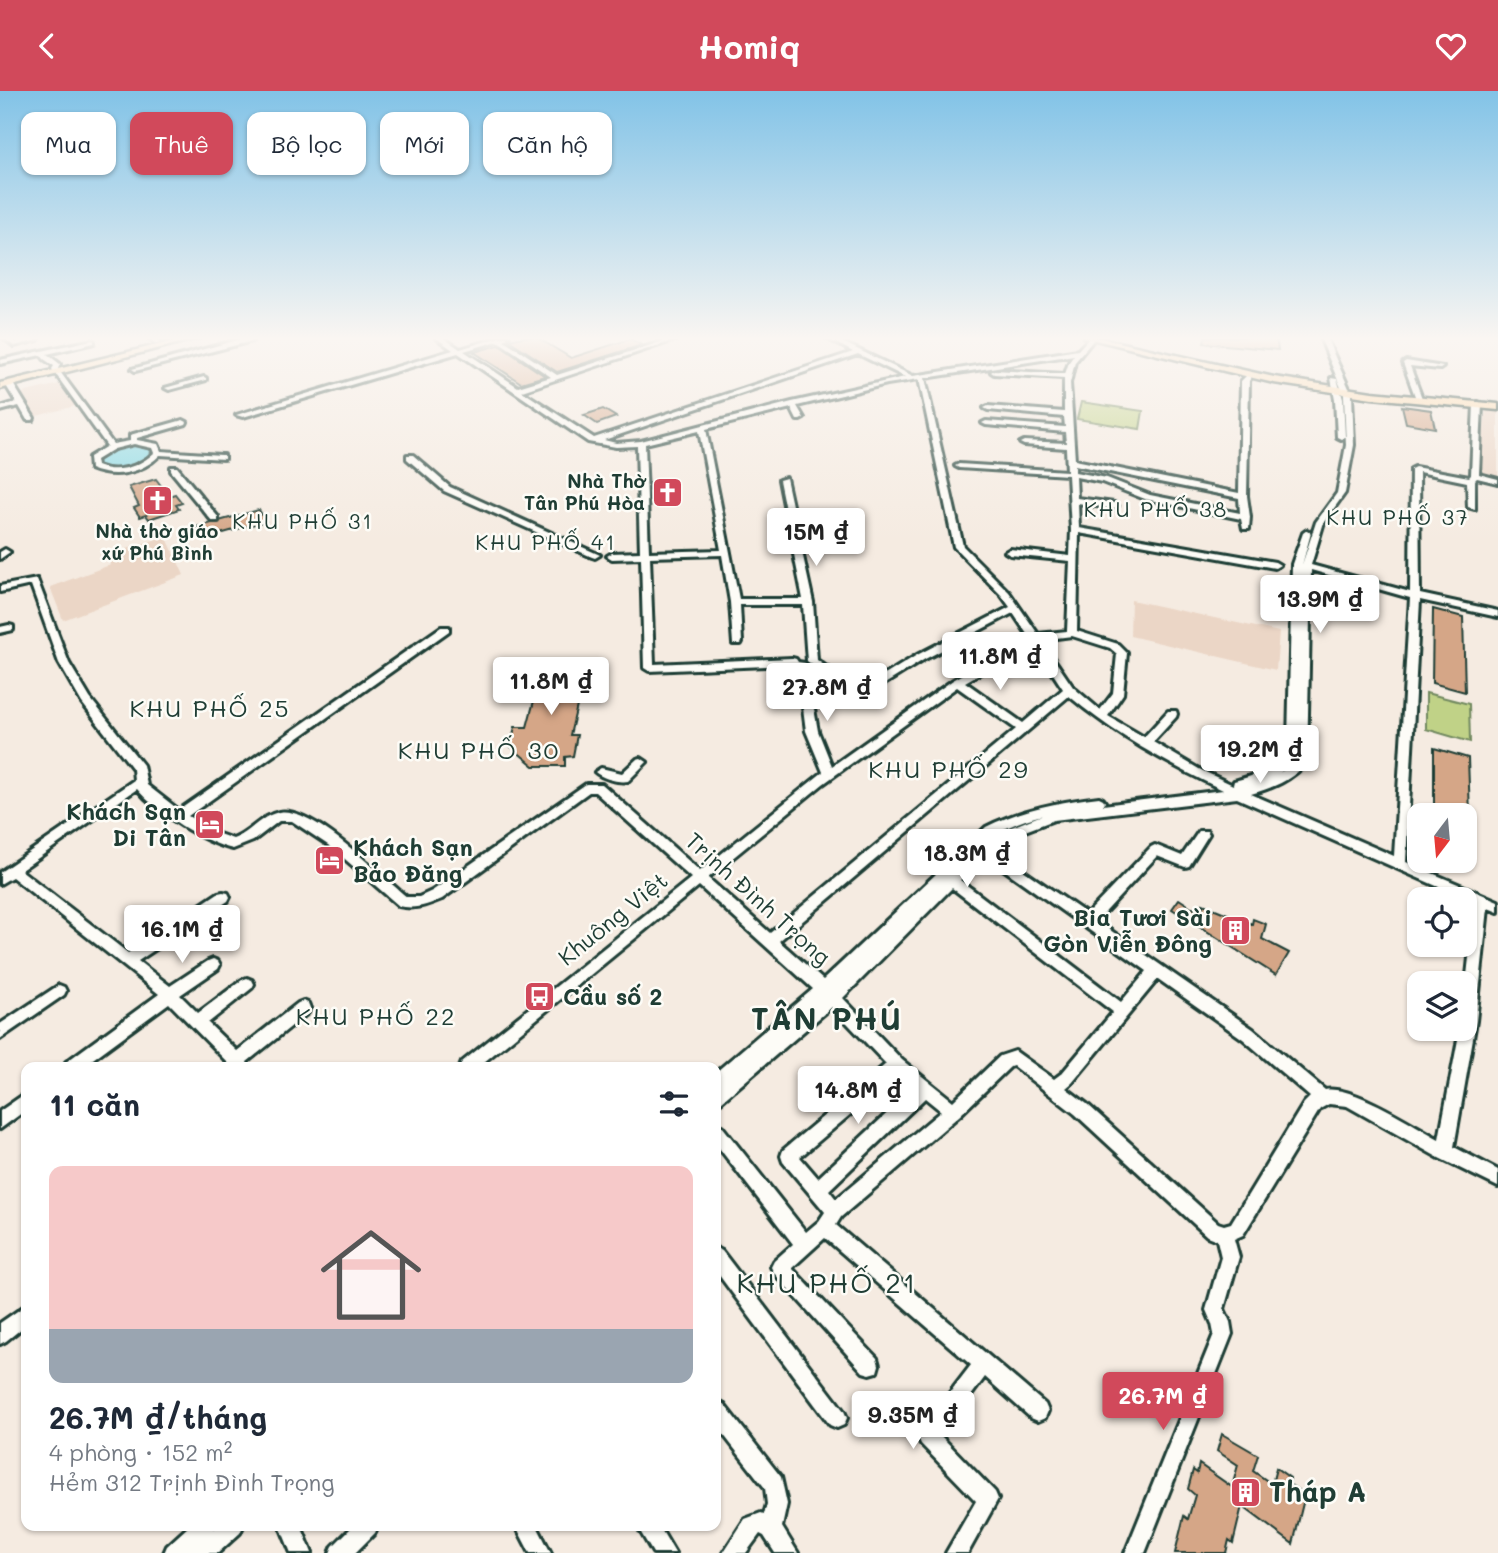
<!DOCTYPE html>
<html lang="vi">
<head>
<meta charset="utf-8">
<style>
	body { margin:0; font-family:Mali,sans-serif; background:#f2f2f3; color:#1f2937; height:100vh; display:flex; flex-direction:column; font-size:26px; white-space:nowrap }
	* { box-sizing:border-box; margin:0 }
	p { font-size:23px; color:#747a83 }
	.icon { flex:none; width:38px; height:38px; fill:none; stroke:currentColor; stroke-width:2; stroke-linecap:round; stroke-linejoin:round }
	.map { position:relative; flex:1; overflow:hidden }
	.drawer { position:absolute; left:21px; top:971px; width:700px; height:469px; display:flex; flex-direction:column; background:#fff; border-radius:14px; box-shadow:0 2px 5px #0004 }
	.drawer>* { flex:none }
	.top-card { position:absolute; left:21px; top:21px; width:700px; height:63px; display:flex; gap:14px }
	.needle { width:46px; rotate:196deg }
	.buttons { position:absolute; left:1407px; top:712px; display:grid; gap:14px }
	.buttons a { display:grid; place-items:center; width:70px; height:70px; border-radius:14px; background:#fff; box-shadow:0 2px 5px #0004; font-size:35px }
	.price { position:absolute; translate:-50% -60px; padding:0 16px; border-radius:7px; background:#fff; color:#222; font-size:23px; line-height:46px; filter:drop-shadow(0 2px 4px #0008) }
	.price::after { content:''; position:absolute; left:50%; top:42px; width:21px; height:16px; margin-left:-10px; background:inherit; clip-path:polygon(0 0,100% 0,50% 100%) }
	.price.on { background:#d1495b; color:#fff }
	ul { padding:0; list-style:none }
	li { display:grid; align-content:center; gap:14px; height:371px; padding:0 28px }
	li span { display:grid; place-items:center; height:217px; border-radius:14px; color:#555 }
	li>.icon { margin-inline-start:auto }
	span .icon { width:126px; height:126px; fill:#fffc; stroke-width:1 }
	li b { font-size:30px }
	h2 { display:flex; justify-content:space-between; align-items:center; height:84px; padding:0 28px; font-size:30px }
	.pill { padding:0 24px; border-radius:14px; background:#fff; box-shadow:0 2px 5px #0004; font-size:24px; line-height:63px }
	.pill.on { background:#d1495b; color:#fff }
	header { display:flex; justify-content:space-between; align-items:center; height:91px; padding:0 28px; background:#d1495b; color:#fff; font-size:32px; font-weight:700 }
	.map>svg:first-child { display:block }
	.built { fill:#ebd6c6 }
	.green { fill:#c0d287; stroke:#70885e; stroke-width:2 }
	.water { fill:#8adae5; stroke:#5f9b9e; stroke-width:2 }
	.building { fill:#d5a687; stroke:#1f3d34; stroke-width:2 }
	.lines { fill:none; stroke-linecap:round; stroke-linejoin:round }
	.minor-casing { stroke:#1f3d34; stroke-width:6 }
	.major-casing { stroke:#1f3d34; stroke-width:5 }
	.minor { fill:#fdfcf7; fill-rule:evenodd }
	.major { fill:#fedbac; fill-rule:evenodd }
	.labels { text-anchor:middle; stroke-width:5; stroke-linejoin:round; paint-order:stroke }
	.far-poi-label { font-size:19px; font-weight:bold; fill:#1f3d34; stroke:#fdfcf7; text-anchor:end }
	.far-neighbourhood-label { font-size:21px; letter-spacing:2px; fill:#1f3d34; stroke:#fdfcf7 }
	.poi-label { font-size:23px; font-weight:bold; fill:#1f3d34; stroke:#fdfcf7; text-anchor:end }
	.street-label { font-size:23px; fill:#1f3d34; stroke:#fdfcf7 }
	.neighbourhood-label { font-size:24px; letter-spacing:2px; fill:#1f3d34; stroke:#fdfcf7 }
	.near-neighbourhood-label { font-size:28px; letter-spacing:2px; fill:#1f3d34; stroke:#fdfcf7 }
	.near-poi-label { font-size:28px; font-weight:bold; fill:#1f3d34; stroke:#fdfcf7; text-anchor:start }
	.district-label { font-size:30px; font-weight:bold; letter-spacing:2px; fill:#1f3d34; stroke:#fdfcf7 }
</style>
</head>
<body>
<header><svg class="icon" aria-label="back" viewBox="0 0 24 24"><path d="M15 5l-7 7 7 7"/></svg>Homiq<svg class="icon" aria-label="heart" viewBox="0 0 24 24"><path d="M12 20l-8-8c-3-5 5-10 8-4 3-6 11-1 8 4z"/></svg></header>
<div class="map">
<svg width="1498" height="1462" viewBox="0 0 1498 1462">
	<rect width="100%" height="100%" fill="#f5ebe1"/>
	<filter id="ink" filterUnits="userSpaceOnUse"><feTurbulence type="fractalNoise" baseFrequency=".0143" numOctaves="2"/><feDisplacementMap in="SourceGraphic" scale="14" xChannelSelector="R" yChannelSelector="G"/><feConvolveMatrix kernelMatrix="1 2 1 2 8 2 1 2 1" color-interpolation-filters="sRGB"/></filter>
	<g filter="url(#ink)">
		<!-- built -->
		<g class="built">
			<polygon points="59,293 75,315 33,326 18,303"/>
			<polygon points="1486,318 1498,321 1498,389 1479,384"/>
			<polygon points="166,445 184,484 63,529 50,496 110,474 108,464"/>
			<polygon points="1131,509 1279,541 1276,579 1130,545"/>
		</g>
		<!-- green -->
		<g class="green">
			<polygon points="1081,311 1143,320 1140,338 1077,328"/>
			<polygon points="1426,602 1469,613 1470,651 1426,638"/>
		</g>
		<!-- water -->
		<path class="water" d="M136,354l14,5 -2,7c-13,11 -35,17 -50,7l2,-7 19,-10z"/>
		<!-- building -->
		<g class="building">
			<polygon points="523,246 536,246 571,267 630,248 642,254 557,281 509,249"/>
			<polygon points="1205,246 1276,246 1278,259 1204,252"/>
			<polygon points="499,254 545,285 521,292 474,261"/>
			<polygon points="1402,315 1431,319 1435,337 1406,332"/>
			<polygon points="603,318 616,326 597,333 584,324"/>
			<polygon points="156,388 169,405 175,403 182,412 176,414 179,418 149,428 146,424 140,426 134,417 139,415 129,396"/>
			<polygon points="259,419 266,430 202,448 197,436"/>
			<polygon points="1433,518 1463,526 1465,601 1432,592"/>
			<polygon points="585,573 584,579 589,580 585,598 581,598 570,644 577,644 573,665 565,666 565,675 534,675 510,655 515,636 527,636 535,606 526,605 527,592 556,575"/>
			<polygon points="1434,657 1468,667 1470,724 1434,724"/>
			<polygon points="1179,808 1202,823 1203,813 1252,833 1253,828 1266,833 1262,848 1289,862 1276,884 1172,818"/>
			<polygon points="1222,1343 1258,1364 1253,1380 1272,1393 1276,1377 1290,1387 1289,1393 1305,1404 1293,1453 1242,1415 1233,1452 1229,1449 1226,1462 1175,1462 1184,1425 1188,1428 1195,1404 1188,1398 1193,1379 1197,1382 1199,1373 1232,1396 1238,1374 1217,1360"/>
		</g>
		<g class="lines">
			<defs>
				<g id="minor">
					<polygon points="2,246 9,246 15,251 35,247 38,249 14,255"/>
					<polygon points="148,246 154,246 161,252 156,253"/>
					<polygon points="248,246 254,246 252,250 135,280 132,278"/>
					<path d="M435,246h7l18,12 40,-12h9l-5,3 53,35 119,-38h8l-162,54 72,47 259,-86 -28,-15h7l81,39 165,-26 12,-13h4v2l-19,23 -5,21 5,77 164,33 2,-112 6,-6h4l1,1 -3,5 -2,115 3,21 -1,12h-6l-2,-10 -96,-20 -43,-17 -26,-5 1,21 37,5 4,3 -4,3 -36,-6 1,25 196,34 5,3 -5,3 -196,-35 -2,98 41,13 9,9 -4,41 -15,22 36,21 24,-26h8l1,3 -1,3 -23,25 46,27 34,16 1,-4c24,-7 45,-12 54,-38l4,-179 11,-31 4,-3 4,3 -9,32 14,-43 21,-29 9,-48 -2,-50 -24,-58h6l26,58 2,50 -9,48 -21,29 -13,43 99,27 1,-123 4,-2 54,10 2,-2 3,-71 4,-2 4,2 -3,70 19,5v4l-21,-5 -2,2v29l-7,-2 -1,-25 -48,-10 1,122 78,17v6l-78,-17 -14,262 92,39v11l-10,-4 -12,113 -22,126 44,23v17l-59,-29 -92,-52 -18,-2 -9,5 -77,126 -9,4 5,18 -15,52 6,13 2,12 -87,219h-20l89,-219 -2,-10 -6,-14 15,-53 -4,-17 -10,-4 -132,-122 -62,-48 -3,1 -51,49 -118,101 -5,8 209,179 3,7 -3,7 -7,3 -7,-3 -46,-41 -44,59 54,56 3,7 -30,54h-22l30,-52 -55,-57 -3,-7 3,-7 50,-65 -146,-127 -33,30 85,90 2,7 -2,7 -7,2 -7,-2 -89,-99 -3,-6 3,-6 19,-17 -77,-100v-20l6,2 84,106 13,-11 6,-9 -42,-50 -2,-6 2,-6 103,-86 -54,-57 -111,95 -5,2v-32l97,-83 -114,-103 -221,181h-18l2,-5 229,-184 -96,-86h-6l-147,107c-15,6 -27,11 -43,7l-68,-59 -39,-26h-13l-26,20 -20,8c-30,-7 -76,-36 -96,-60l-116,81 107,83 90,-60 5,-1 5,1 2,4 -2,4 -90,60 32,25 38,-25 5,-2 5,2 2,4 -2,4 -38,26 18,18 44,-33 5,-2 5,2 2,4 -2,4 -44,35 29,28 61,-48 5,-2 5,2 2,5 -2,5 -61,49 2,5h-17l-63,-64 -87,64h-18l2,-5 93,-68 -147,-117 -12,7v-12l134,-92 -1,-11 -51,-66 -23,-40 -28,-78 -31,7v-6l37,-7 32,84 21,35 53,67 4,20 32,25 262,-183h8v4l-261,185 31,18 14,5c17,-6 27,-23 46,-27 33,-7 102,64 128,85h12l13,-6 154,-107h16l98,87 123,-99 -17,-41 -5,-39 -12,-27 -140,6 -5,-3 -3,-110 -29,1 -5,-3 5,-3 28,-1 -3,-106 -21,1 -28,-5 -130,-89 -215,64 -7,-2 217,-65zM498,250l53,36 -33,10 -54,-36zM858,263l47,23 -113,25 -151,39 -25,2 -12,-3zM1074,264l-5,7 -4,12 -71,-4 -3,2 3,2 70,4v34l-76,-6 -4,2 4,2 76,7 1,10 -79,-6 -4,2 4,2 79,7 1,11 -42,-2 -4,2 4,2 42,3 1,23 -108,-7 -4,2 4,2 109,7 3,55 -1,26 -60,-7 -5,3 5,3 60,6 -3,70 -29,3 -29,-42 -46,-46 -38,-168zM919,288l35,168 48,49 8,11 -93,48 -58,36 -42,-31 -4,-58 -27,-124 -7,2 24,119h-64l-33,-170 85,-21 6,12h3l4,-2 -7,-12 90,-22zM699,340l22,119 -72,2 -4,-108zM1075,374l164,33 1,15 -90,-18 -43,-17 -32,-6zM722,464l8,47 3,42h8l1,-2 -2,-37h63l4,56 52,39 66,-41 88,-46 16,24 -76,43 -121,86 -14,-35 -7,-39 -10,-23 5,-4 -1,-2 -7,-1 -2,-3 -4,-1 -138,6 -4,-107zM1311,479l99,28 -16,258 -143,-62c21,-6 42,-14 56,-32zM1072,545l38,12 7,6 -4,39 -13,17 -27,-23 -32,-47zM1033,552l30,46 -40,34 -58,-41zM957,596l59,42 -246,204 -62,-55 115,-94zM1069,605c46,39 99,68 154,94l-120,15 2,-3 -2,-3 -4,-2c-40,5 -77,12 -113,30l-163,153 -44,-39zM1295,663v7l-15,12 10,-10zM1237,707l238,105 -10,91v35h-5l-21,110c-26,-14 -86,-54 -114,-49l-72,-61 -156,-108 60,-65 28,11 4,-1 20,-32 -2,-3h-8l-17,25 -27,-11 -4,2 -64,67 -93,-64 13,-12 47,-18zM1042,724l-43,17 -15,11c16,-15 37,-22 58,-28zM986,766l161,114 -26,31 -161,-122zM952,797l161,124 -51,61 -8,6 -39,-28 -15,5 -47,45 -51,-41 -59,-62zM1158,888l85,60 67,58 -6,6 -73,120 -7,2 -6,-2 -131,-119 -21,-16 6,-5zM897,984l17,13 -96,90 -18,-21zM925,1007l16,13 -105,88 -7,-9z"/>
					<path d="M92,249l2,1v2l-47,11 13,10 -2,5 55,75 17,-3v-6l53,-15 4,2 -1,2 -49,14v2l21,4 3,7 60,4h3v4l-64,-4c-19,19 -46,24 -70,14l-1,-12 18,-11 -55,-77 2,-3 -10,-7 -3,-4 -41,9v-4zM134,353l18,4 2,5c-15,14 -37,21 -57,13l-1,-6 18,-11z"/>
					<polygon points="1406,270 1443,276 1440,278 1410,275 1423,310 1416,308 1403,272"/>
					<polygon points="204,286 206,287 206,289 169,299 165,297"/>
					<polygon points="1331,287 1337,288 1343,308 1345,346 1341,348 1337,346 1335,308"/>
					<polygon points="9,291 12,291 34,327 33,329 27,329 19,315 0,320 0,316 16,311 5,293"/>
					<polygon points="407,364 413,364 450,396 600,464 595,467 592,466 444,400 407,368"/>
					<polygon points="171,376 177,376 218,426 218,430 212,430 171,380"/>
					<polygon points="5,458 10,461 0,468 0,461"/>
					<polygon points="9,534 13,535 13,539 0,542 0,536"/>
					<path d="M641,667l6,4 -19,19c-9,2 -27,-3 -33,-9l6,-4 21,5 15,-14z"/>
					<polygon points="59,894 64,896 66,900 64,904 0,948 0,933"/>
					<polygon points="26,1002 26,1019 0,1038 0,1020"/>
					<polygon points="716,1157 722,1160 844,1320 847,1327 844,1334 837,1337 830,1334 716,1180"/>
					<polygon points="26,1214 26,1234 6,1250 0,1253 0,1232"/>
					<polygon points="716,1309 723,1312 781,1386 787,1413 782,1436 798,1462 775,1462 764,1445 760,1443 746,1462 723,1462 745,1428 761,1422 764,1423 767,1413 765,1397 716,1334"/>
					<polygon points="189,1435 215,1435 214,1438 217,1435 243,1435 240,1442 218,1462 192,1462 193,1460 190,1462 164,1462 167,1455"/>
					<polygon points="280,1435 301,1435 312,1462 291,1462"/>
					<polygon points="353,1435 378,1435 375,1442 355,1462 330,1462 333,1455"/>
					<polygon points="516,1435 537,1435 551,1462 530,1462"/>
					<polygon points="637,1435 659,1435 675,1462 653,1462"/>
				</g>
				<g id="major">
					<polygon points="190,246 203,246 0,298 0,292"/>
					<polygon points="1083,246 1096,246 1274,286 1372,301 1498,313 1498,319 1372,307 1274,292"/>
				</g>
			</defs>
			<!-- minor casing -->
			<use href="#minor" class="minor-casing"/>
			<!-- major casing -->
			<use href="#major" class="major-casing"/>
			<!-- minor -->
			<use href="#minor" class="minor"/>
			<!-- major -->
			<use href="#major" class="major"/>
		</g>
	</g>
	<!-- sky -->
	<linearGradient id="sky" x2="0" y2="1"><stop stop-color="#82c3e7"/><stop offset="0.55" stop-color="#faf6f2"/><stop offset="1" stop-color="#faf6f2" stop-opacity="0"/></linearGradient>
	<rect width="1498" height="450" fill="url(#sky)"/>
	<!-- icons -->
	<defs>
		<symbol id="church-square" viewBox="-11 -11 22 22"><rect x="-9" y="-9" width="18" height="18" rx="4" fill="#d1495b" stroke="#fdfcf7"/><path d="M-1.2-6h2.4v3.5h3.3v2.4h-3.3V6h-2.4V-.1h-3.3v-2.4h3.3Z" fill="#fff"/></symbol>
		<symbol id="hotel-square" viewBox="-11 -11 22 22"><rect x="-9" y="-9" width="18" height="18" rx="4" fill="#d1495b" stroke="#fdfcf7"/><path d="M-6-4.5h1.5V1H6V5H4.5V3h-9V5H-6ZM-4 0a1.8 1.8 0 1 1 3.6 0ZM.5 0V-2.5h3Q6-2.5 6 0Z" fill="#fff"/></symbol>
		<symbol id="building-square" viewBox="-11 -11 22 22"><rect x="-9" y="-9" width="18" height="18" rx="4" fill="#d1495b" stroke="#fdfcf7"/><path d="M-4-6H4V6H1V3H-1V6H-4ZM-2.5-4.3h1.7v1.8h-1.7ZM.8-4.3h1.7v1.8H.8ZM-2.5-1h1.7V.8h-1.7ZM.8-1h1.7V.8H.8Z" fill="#fff"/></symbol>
		<symbol id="bus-square" viewBox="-11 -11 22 22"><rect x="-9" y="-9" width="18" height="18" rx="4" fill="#d1495b" stroke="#fdfcf7"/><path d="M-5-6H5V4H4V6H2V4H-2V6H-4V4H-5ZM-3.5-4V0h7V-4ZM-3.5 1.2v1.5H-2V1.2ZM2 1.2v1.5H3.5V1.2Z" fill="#fff"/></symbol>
	</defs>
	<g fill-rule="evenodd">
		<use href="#church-square" x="650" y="384" width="35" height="35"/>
		<use href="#church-square" x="140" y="392" width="35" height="35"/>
		<use href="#hotel-square" x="192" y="716" width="35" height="35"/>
		<use href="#hotel-square" x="312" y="752" width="35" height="35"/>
		<use href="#building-square" x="1218" y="822" width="35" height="35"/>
		<use href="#bus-square" x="522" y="888" width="35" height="35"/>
		<use href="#building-square" x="1228" y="1384" width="35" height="35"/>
	</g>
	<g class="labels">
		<!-- far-poi labels -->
		<g class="far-poi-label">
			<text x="645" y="397">Nhà Thờ<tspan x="645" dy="22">Tân Phú Hòa</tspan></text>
			<text x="157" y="447" text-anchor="middle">Nhà thờ giáo<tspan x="157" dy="22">xứ Phú Bình</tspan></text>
		</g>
		<!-- far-neighbourhood labels -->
		<g class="far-neighbourhood-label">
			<text x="1156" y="426">KHU PHỐ 38</text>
			<text x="1398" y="434">KHU PHỐ 37</text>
			<text x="303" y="438">KHU PHỐ 31</text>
			<text x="546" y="459">KHU PHỐ 41</text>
		</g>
		<!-- poi labels -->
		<g class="poi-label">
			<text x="186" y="729">Khách Sạn<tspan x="186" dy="26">Di Tân</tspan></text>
			<text x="353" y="765" text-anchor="start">Khách Sạn<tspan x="353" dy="26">Bảo Đăng</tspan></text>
			<text x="1212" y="835">Bia Tươi Sài<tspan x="1212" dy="26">Gòn Viễn Đông</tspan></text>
			<text x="563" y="914" text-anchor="start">Cầu số 2</text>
		</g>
		<!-- street labels -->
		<g class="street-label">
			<text transform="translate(758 808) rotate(42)" y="8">Trịnh Đình Trọng</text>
			<text transform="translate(613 828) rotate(-39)" y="8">Khuông Việt</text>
		</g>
		<!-- neighbourhood labels -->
		<g class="neighbourhood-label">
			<text x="210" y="626">KHU PHỐ 25</text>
			<text x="479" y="668">KHU PHỐ 30</text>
			<text x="949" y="687">KHU PHỐ 29</text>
			<text x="376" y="934">KHU PHỐ 22</text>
		</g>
		<!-- near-neighbourhood labels -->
		<g class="near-neighbourhood-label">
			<text x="827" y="1202">KHU PHỐ 21</text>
		</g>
		<!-- near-poi labels -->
		<g class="near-poi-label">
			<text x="1269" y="1411">Tháp A</text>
		</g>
		<!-- district labels -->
		<g class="district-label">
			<text x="827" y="939">TÂN PHÚ</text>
		</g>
	</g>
</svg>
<div class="buttons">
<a><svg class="needle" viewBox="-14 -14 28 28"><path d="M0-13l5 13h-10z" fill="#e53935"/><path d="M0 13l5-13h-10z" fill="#747a83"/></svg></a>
<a><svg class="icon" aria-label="locate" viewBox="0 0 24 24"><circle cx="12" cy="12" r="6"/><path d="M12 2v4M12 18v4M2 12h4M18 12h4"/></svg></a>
<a><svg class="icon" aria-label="layers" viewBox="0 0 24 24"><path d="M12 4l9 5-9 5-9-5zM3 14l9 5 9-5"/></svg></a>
</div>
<b class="price" style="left:816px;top:477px">15M ₫</b>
<b class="price" style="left:1320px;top:544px">13.9M ₫</b>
<b class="price" style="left:1000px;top:601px">11.8M ₫</b>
<b class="price" style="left:551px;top:626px">11.8M ₫</b>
<b class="price" style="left:827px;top:632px">27.8M ₫</b>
<b class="price" style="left:1260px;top:694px">19.2M ₫</b>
<b class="price" style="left:967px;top:798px">18.3M ₫</b>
<b class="price" style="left:182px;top:874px">16.1M ₫</b>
<b class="price" style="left:858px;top:1035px">14.8M ₫</b>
<b class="price on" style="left:1163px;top:1341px">26.7M ₫</b>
<b class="price" style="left:913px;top:1360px">9.35M ₫</b>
<div class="top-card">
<a class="pill">Mua</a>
<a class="pill on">Thuê</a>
<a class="pill">Bộ lọc</a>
<a class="pill">Mới</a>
<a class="pill">Căn hộ</a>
</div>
<section class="drawer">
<h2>11 căn<svg class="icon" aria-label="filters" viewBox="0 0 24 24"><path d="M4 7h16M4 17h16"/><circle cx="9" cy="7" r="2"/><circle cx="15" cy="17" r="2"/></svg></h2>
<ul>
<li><span style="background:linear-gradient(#f6c9c9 75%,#9aa5b1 0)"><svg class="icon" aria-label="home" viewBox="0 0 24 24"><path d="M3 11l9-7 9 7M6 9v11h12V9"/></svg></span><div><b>26.7M ₫/tháng</b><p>4 phòng · 152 m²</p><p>Hẻm 312 Trịnh Đình Trọng</p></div></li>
</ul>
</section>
</div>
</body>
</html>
